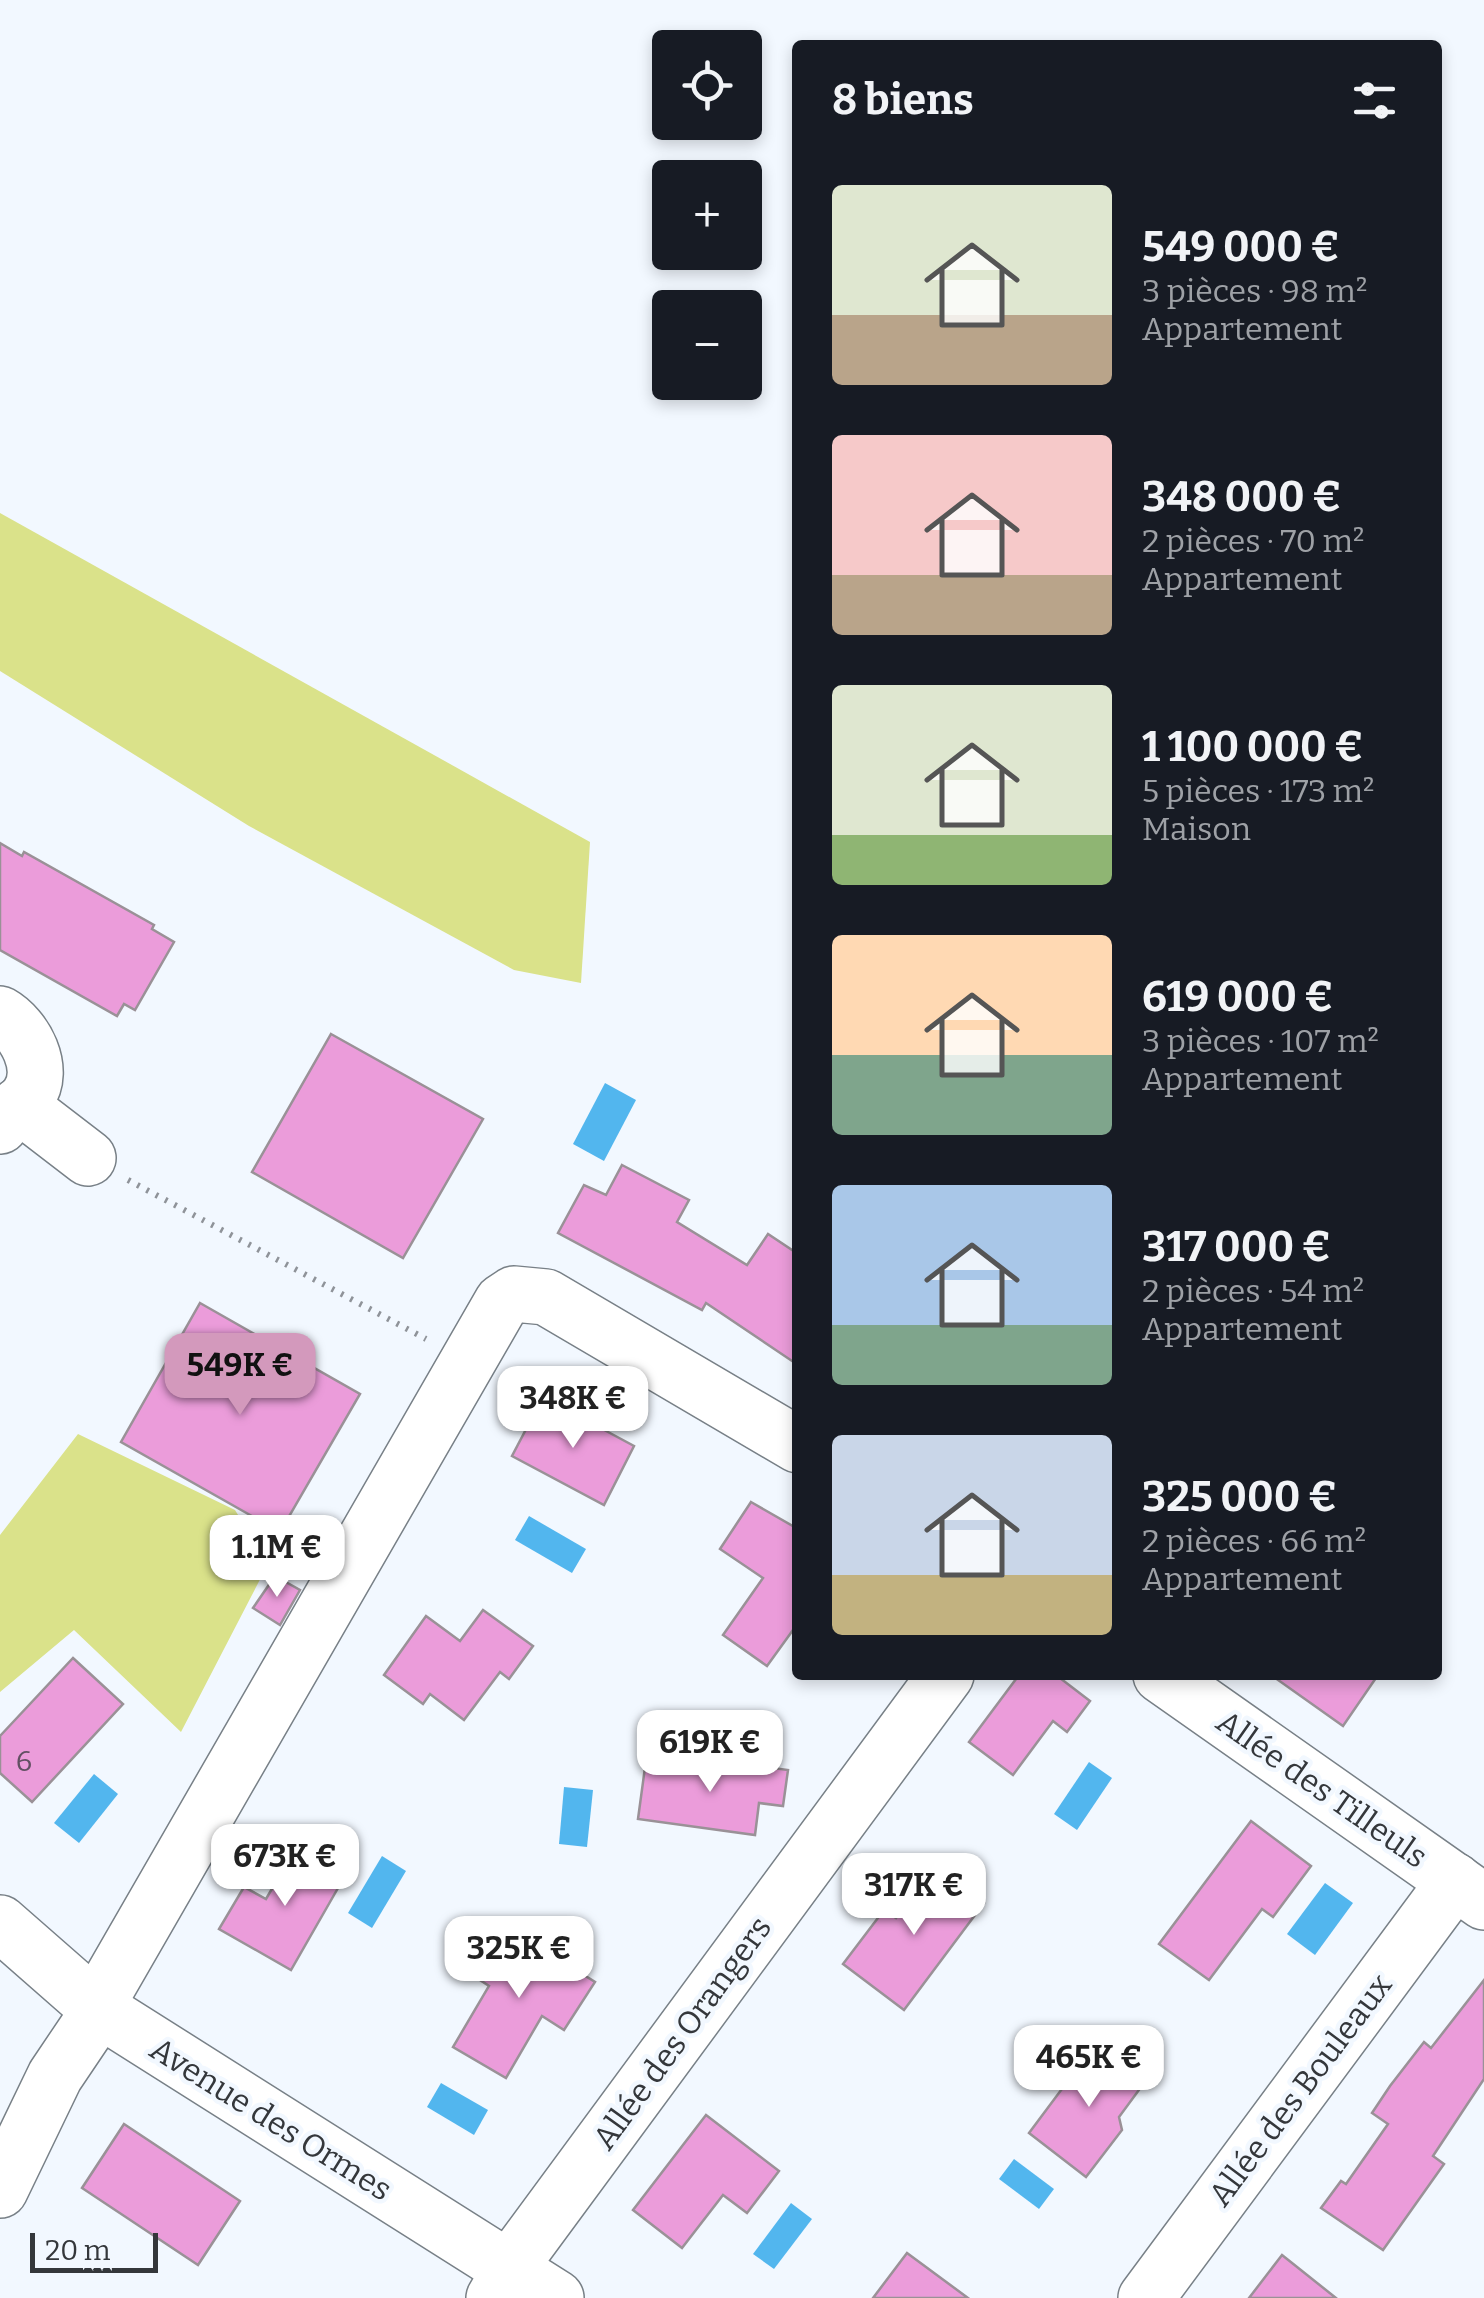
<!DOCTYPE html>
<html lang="fr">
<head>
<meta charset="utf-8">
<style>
	body { margin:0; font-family:Bitter,serif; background:#242831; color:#f1f3f6; height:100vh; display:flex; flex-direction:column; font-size:38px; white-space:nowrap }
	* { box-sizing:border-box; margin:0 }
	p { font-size:32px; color:#9ea1a6 }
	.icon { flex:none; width:55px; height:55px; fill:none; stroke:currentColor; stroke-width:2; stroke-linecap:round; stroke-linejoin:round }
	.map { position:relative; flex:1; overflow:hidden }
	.panel { position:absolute; left:792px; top:40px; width:650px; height:1640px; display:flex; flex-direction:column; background:#171b24; border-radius:10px; box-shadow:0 5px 15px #0003 }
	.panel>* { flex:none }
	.fabs { position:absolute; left:652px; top:30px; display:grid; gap:20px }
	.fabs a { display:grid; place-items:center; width:110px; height:110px; border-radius:10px; background:#171b24; box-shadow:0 5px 15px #0003; font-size:50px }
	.scale { position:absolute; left:30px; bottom:25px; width:128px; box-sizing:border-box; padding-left:10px; border:5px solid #34373b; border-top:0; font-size:28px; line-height:35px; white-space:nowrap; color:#34373b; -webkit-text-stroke:8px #f2f8ff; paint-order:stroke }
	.price { position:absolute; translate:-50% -85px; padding:0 22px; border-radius:20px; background:#fff; color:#222; font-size:32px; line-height:65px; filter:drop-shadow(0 2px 5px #0008) }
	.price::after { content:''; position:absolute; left:50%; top:60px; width:30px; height:22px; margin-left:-15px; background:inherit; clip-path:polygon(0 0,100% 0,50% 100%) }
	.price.current { background:#d399bc; color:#111 }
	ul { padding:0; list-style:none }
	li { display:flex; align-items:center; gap:30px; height:250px; padding:0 40px }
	li span { display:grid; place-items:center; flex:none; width:280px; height:200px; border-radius:10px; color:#555 }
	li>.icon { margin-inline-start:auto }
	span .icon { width:120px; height:120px; fill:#fffc; stroke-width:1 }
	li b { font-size:42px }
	h2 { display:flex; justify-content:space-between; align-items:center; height:120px; padding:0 40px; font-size:42px }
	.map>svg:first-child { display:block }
	.green { fill:#dae28a }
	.water { fill:#52b6ee }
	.building { fill:#eb9cda; stroke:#9a9197; stroke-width:2.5 }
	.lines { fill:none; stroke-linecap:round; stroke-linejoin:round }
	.minor-casing { stroke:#788087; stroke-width:58 }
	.path { stroke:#8f9399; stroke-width:6; stroke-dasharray:2.5 8; stroke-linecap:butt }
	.minor { stroke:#fff; stroke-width:55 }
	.labels { text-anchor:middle; stroke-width:9; stroke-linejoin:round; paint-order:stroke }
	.number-label { font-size:28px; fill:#625063 }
	.street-label { font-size:32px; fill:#34373b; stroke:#f2f8ff }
</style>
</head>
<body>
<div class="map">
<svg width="1484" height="2298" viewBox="0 0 1484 2298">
	<rect width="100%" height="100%" fill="#f2f8ff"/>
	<!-- green -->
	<g class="green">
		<polygon points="0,513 590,842 581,983 514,970 249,826 0,671"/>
		<polygon points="78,1434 235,1510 268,1564 181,1732 74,1630 0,1692 0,1535"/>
	</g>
	<!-- water -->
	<g class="water">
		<polygon points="605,1083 636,1100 604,1161 573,1144"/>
		<polygon points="529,1516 586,1549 572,1573 515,1540"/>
		<polygon points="1089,1762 1112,1778 1077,1830 1054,1814"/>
		<polygon points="94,1774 118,1794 79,1843 54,1823"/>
		<polygon points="564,1787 593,1790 587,1847 559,1844"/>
		<polygon points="382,1856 406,1871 372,1928 348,1913"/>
		<polygon points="1325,1883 1353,1903 1315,1955 1287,1934"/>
		<polygon points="441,2083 488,2110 474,2135 427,2107"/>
		<polygon points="1014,2159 1054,2189 1039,2209 999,2179"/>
		<polygon points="791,2203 812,2219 774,2269 753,2254"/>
	</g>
	<!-- building -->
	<g class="building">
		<polygon points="0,843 22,856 24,852 154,925 152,929 174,942 135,1010 124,1004 117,1016 0,950"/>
		<polygon points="331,1034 483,1119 403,1258 252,1172"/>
		<polygon points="622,1165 689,1200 677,1222 747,1265 768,1234 798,1254 798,1365 706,1303 702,1310 558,1233 584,1185 606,1195"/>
		<polygon points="200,1303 360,1394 280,1532 121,1442"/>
		<polygon points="543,1397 634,1446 604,1505 512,1456"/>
		<polygon points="751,1502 798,1529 798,1623 767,1666 723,1635 763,1578 720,1549"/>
		<polygon points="275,1576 300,1590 280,1625 253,1608"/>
		<polygon points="483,1610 533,1646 509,1679 500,1672 464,1720 430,1694 423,1704 384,1675 426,1616 460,1641"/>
		<polygon points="73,1658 123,1704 32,1802 0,1773 0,1736"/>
		<polygon points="1019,1675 1056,1675 1090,1701 1067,1732 1053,1721 1013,1775 969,1742"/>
		<polygon points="1271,1675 1378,1675 1343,1726"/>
		<polygon points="646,1760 727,1770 728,1762 788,1770 783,1806 759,1803 755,1835 638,1819"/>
		<polygon points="1251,1821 1311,1866 1273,1917 1262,1909 1209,1980 1159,1944"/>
		<polygon points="297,1846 346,1874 291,1970 219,1929 244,1887 266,1899"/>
		<polygon points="935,1866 984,1903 904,2010 843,1964 884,1910 896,1918"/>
		<polygon points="507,1927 595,1982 564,2030 542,2016 506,2078 453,2047 489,1986 477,1978"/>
		<polygon points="1484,1980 1484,2079 1433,2156 1444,2164 1383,2250 1321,2208 1341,2181 1346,2184 1388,2124 1372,2113 1390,2086 1424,2042 1431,2048"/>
		<polygon points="1097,2042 1147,2079 1119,2117 1122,2130 1086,2177 1029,2133"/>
		<polygon points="706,2115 779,2171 747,2213 723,2195 682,2248 633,2210"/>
		<polygon points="124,2124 240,2201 198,2265 82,2188"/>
		<polygon points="907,2253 968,2298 873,2298"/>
		<polygon points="1282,2255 1336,2298 1249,2298"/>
	</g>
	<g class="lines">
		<defs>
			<g id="minor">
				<path d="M0,1014c25,14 47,55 28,82 -8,11 -19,20 -28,30"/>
				<polyline points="19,1105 88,1158"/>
				<polyline points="1161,1675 1484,1902"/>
				<polyline points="0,1923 97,2008 556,2298"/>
				<polyline points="0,2190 55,2076 88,2027 106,1989 502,1302 514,1294 546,1297 798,1445"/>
				<polyline points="494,2298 520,2253 946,1675"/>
				<polyline points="1146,2298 1455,1881"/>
			</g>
		</defs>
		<!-- minor casing -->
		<use href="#minor" class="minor-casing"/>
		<!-- path -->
		<polyline class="path" points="128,1180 426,1339"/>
		<!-- minor -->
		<use href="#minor" class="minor"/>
	</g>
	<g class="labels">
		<!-- number labels -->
		<g class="number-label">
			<text x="24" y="1771">6</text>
		</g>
		<!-- street labels -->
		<g class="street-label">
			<text transform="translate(1322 1789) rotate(35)" y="11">Allée des Tilleuls</text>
			<text transform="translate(682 2033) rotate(-54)" y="11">Allée des Orangers</text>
			<text transform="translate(1300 2090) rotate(-53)" y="11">Allée des Bouleaux</text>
			<text transform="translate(271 2119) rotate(32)" y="11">Avenue des Ormes</text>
		</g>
	</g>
</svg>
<div class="fabs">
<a><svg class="icon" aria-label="locate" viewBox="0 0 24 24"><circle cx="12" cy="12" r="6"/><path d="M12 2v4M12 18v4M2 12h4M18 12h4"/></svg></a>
<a>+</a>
<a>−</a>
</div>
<div class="scale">20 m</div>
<b class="price current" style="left:240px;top:1418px">549K €</b>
<b class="price" style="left:573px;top:1451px">348K €</b>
<b class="price" style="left:277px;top:1600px">1.1M €</b>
<b class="price" style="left:710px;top:1795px">619K €</b>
<b class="price" style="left:285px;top:1909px">673K €</b>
<b class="price" style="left:914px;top:1938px">317K €</b>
<b class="price" style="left:519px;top:2001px">325K €</b>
<b class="price" style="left:1089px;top:2110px">465K €</b>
<section class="panel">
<h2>8 biens<svg class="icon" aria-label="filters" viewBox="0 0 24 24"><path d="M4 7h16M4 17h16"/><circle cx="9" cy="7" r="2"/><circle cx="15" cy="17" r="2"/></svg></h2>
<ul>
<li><span style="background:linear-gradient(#dfe7d0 65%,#b9a48a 0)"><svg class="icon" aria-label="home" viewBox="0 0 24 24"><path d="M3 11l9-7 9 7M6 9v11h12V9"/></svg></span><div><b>549 000 €</b><p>3 pièces · 98 m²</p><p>Appartement</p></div></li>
<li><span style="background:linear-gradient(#f6c9c9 70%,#b9a48a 0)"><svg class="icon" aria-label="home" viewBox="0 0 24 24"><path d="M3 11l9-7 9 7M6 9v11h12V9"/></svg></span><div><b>348 000 €</b><p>2 pièces · 70 m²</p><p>Appartement</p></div></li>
<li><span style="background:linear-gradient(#dfe7d0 75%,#8fb573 0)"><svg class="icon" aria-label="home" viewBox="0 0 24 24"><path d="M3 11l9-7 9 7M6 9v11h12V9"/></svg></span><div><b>1 100 000 €</b><p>5 pièces · 173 m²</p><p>Maison</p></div></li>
<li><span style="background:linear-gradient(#ffd9b3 60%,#7fa58c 0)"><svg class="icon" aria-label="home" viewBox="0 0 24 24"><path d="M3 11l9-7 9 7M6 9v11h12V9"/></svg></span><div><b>619 000 €</b><p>3 pièces · 107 m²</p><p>Appartement</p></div></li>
<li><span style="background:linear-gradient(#a9c7e8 70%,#7fa58c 0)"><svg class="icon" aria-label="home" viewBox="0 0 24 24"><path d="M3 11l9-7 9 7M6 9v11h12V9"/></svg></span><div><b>317 000 €</b><p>2 pièces · 54 m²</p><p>Appartement</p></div></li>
<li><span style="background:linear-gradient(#c9d6e8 70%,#c2b280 0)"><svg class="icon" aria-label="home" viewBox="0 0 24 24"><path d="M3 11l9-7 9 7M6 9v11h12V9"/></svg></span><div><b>325 000 €</b><p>2 pièces · 66 m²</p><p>Appartement</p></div></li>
</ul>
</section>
</div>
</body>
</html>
